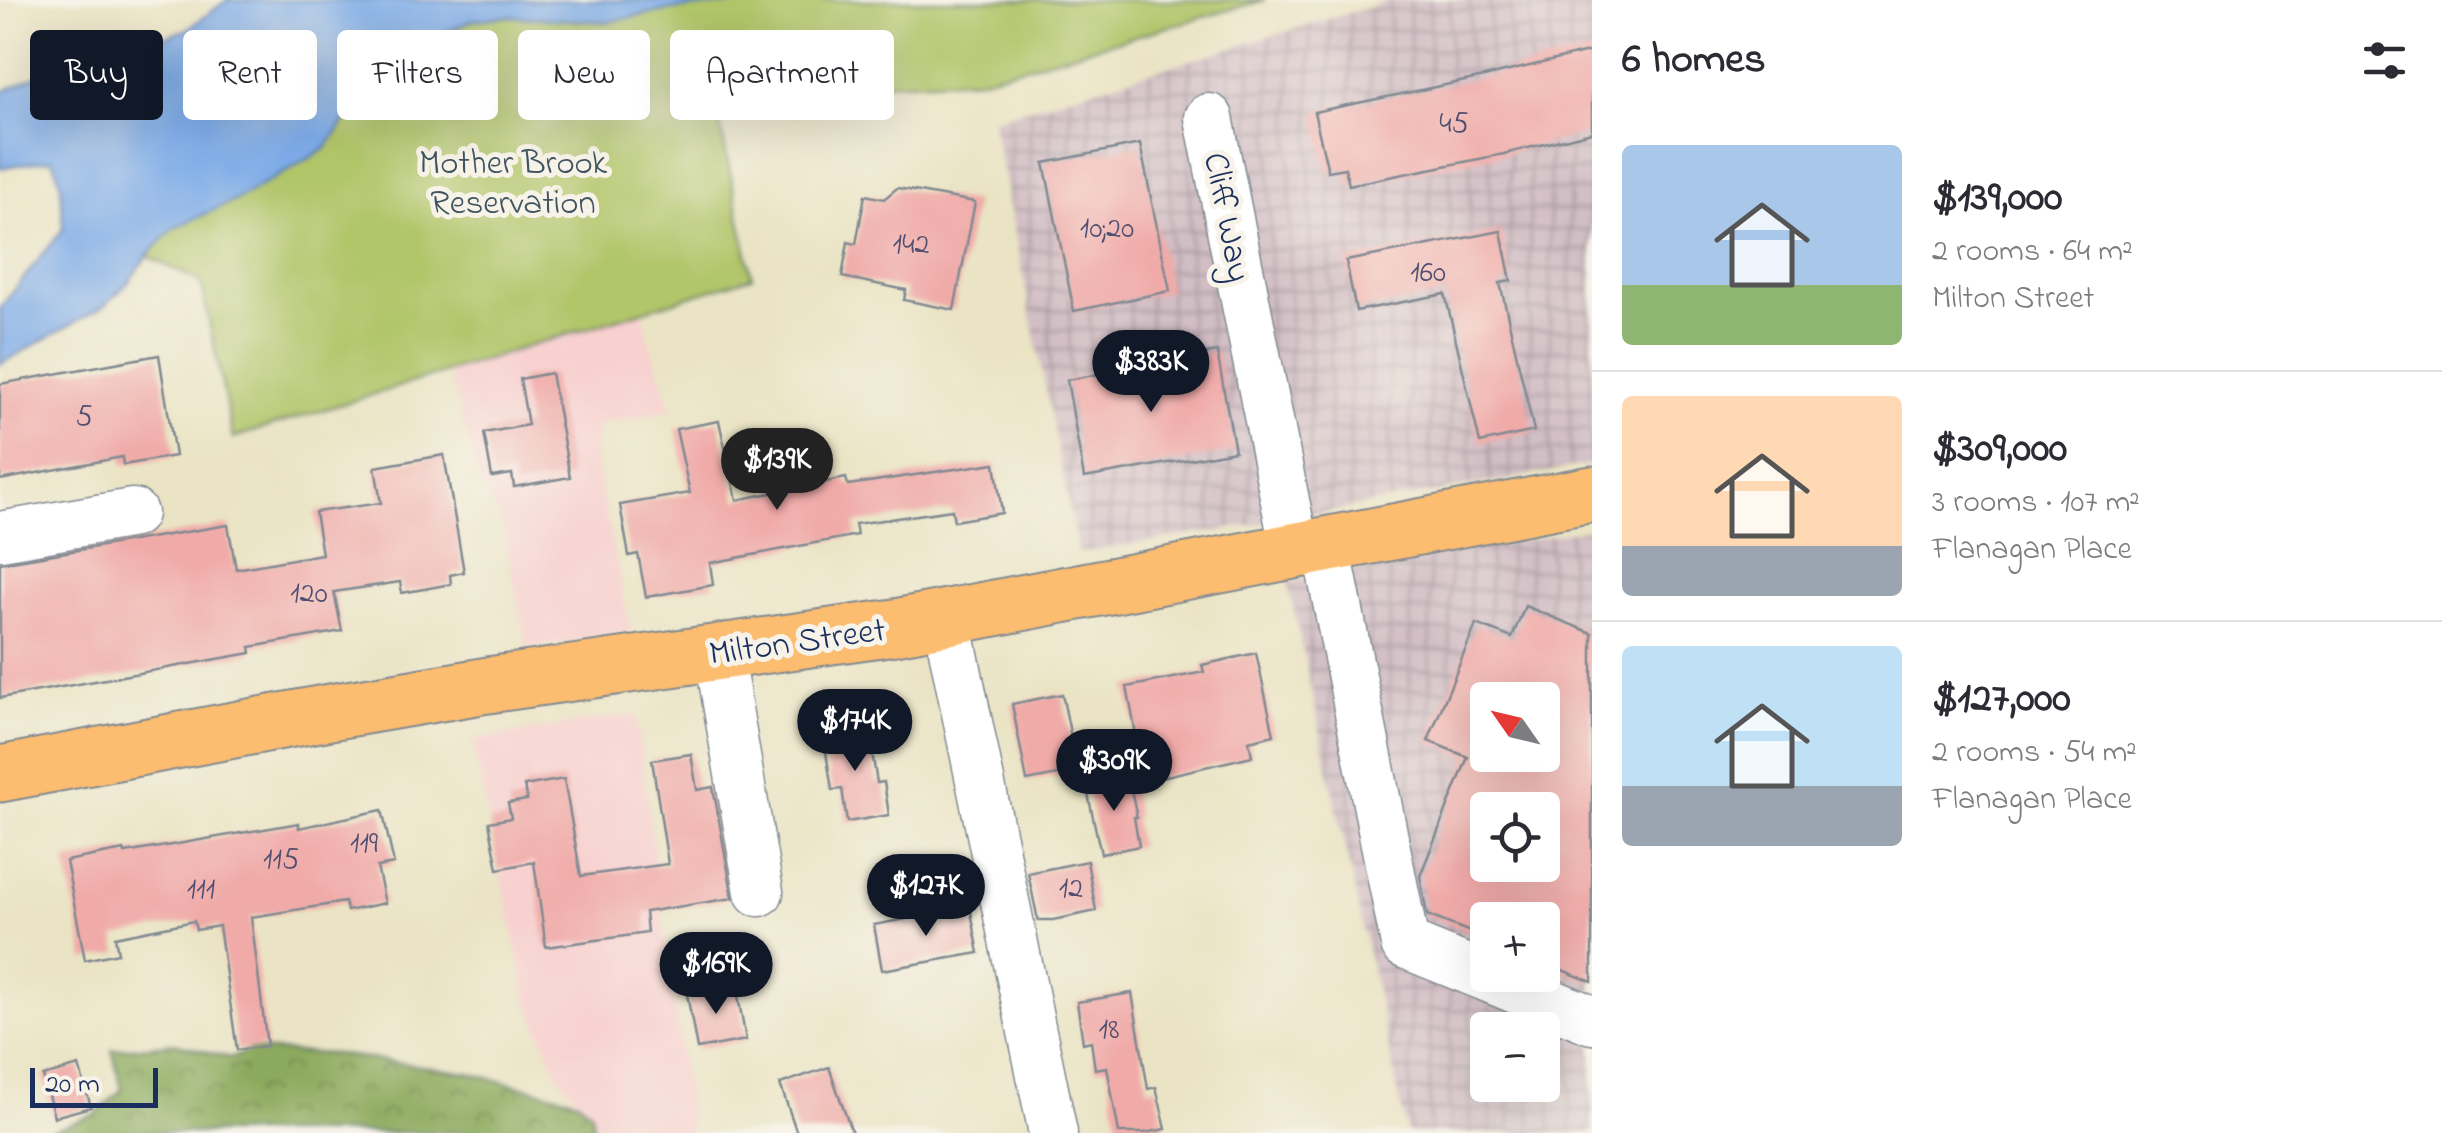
<!DOCTYPE html>
<html lang="en">
<head>
<meta charset="utf-8">
<style>
	body { margin:0; font-family:"Indie Flower",sans-serif; background:#f7f7f7; color:#2b2b33; height:100vh; display:flex; flex-direction:column; font-size:38px; white-space:nowrap }
	* { box-sizing:border-box; margin:0 }
	p { font-size:32px; color:#7c7c81 }
	.icon { flex:none; width:55px; height:55px; fill:none; stroke:currentColor; stroke-width:2; stroke-linecap:round; stroke-linejoin:round }
	.map { position:relative; flex:1; overflow:hidden }
	.sheet { display:flex; flex-direction:column; background:#fff; width:850px }
	.sheet>* { flex:none }
	.hud { position:absolute; left:30px; top:30px; width:950px; height:90px; display:flex; gap:20px }
	.needle { width:65px; rotate:304deg }
	.tools { position:absolute; left:1470px; top:682px; display:grid; gap:20px }
	.tools a { display:grid; place-items:center; width:90px; height:90px; border-radius:10px; background:#fff; box-shadow:0 10px 40px #0002; font-size:50px }
	.scale { position:absolute; left:30px; bottom:25px; width:128px; box-sizing:border-box; padding-left:10px; border:5px solid #1b2f5e; border-top:0; font-size:28px; line-height:35px; white-space:nowrap; color:#1b2f5e; -webkit-text-stroke:8px #f7f3e8; paint-order:stroke }
	.price { position:absolute; translate:-50% -85px; padding:0 22px; border-radius:35px; background:#111827; color:#fff; font-size:32px; line-height:65px; filter:drop-shadow(0 2px 5px #0008) }
	.price::after { content:''; position:absolute; left:50%; top:60px; width:30px; height:22px; margin-left:-15px; background:inherit; clip-path:polygon(0 0,100% 0,50% 100%) }
	.price.selected { background:#222; color:#fff }
	ul { padding:0; list-style:none }
	li { display:flex; align-items:center; gap:30px; height:250px; padding:0 30px }
	li+li { border-top:2px solid #e1e1e2 }
	li span { display:grid; place-items:center; flex:none; width:280px; height:200px; border-radius:10px; color:#555 }
	li>.icon { margin-inline-start:auto }
	span .icon { width:120px; height:120px; fill:#fffc; stroke-width:1 }
	li b { font-size:42px }
	h2 { display:flex; justify-content:space-between; align-items:center; height:120px; padding:0 30px; font-size:42px }
	.chip { padding:0 35px; border-radius:10px; background:#fff; box-shadow:0 10px 40px #0002; font-size:35px; line-height:90px }
	.chip.selected { background:#111827; color:#fff }
	main { display:flex; flex:1; min-height:0 }
	.map>svg:first-child { display:block }
	.built { fill:#f7d0cf }
	.industrial { fill:url(#industrial-grid); fill-rule:evenodd }
	.forest { fill:url(#forest-crowns); stroke:#546c5e; stroke-width:2.5 }
	.park { fill:#b1c569; stroke:#667a64; stroke-width:2.5 }
	.water { fill:#7eace8; stroke:#4c6ea3; stroke-width:2.5 }
	.building { fill:#f0aba9; fill-rule:evenodd }
	.lines { fill:none; stroke-linecap:round; stroke-linejoin:round }
	.minor-casing { stroke:#828a92; stroke-width:51 }
	.major-casing { stroke:#828a92; stroke-width:59 }
	.minor { stroke:#fff; stroke-width:48 }
	.major { stroke:#fcbd6f; stroke-width:55 }
	.labels { text-anchor:middle; stroke-width:10; stroke-linejoin:round; paint-order:stroke }
	.number-label { font-size:30px; fill:#504e71 }
	.park-label { font-size:35px; fill:#405461; stroke:#f7f3e8 }
	.street-label { font-size:35px; fill:#1b2f5e; stroke:#f7f3e8 }
</style>
</head>
<body>
<main>
<div class="map">
<svg width="1592" height="1133" viewBox="0 0 1592 1133">
	<defs>
		<pattern id="industrial-grid" width="8" height="8" patternUnits="userSpaceOnUse" patternTransform="scale(2.5)"><rect width="8" height="8" fill="#d2bec5"/><path d="M0 4h8M4 0v8" fill="none" stroke="#aa9ba3"/></pattern>
		<pattern id="forest-crowns" width="20" height="18" patternUnits="userSpaceOnUse" patternTransform="scale(2.5)"><rect width="20" height="18" fill="#8caa5d"/><path d="M2 6a3 3 0 1 1 6 0M12 15a3 3 0 1 1 6 0" fill="none" stroke="#728b50"/></pattern>
	</defs>
	<rect width="100%" height="100%" fill="#f7f3e8"/>
	<filter id="ink" filterUnits="userSpaceOnUse"><feTurbulence type="fractalNoise" baseFrequency=".01" numOctaves="2"/><feDisplacementMap in="SourceGraphic" scale="20" xChannelSelector="R" yChannelSelector="G"/><feConvolveMatrix kernelMatrix="1 2 1 2 8 2 1 2 1" color-interpolation-filters="sRGB"/></filter>
	<filter id="wash" filterUnits="userSpaceOnUse"><feTurbulence type="fractalNoise" baseFrequency=".0048" numOctaves="4" result="noise"/><feDisplacementMap in="SourceGraphic" scale="40" xChannelSelector="R" yChannelSelector="G"/><feGaussianBlur stdDeviation="2.25" result="paint"/><feColorMatrix in="noise" values="0 0 0 0 0 0 0 0 0 0 0 0 0 0 0 0 0 1.4 0 .05"/><feComposite in="paint" operator="in"/></filter>
	<g filter="url(#wash)">
		<rect width="100%" height="100%" fill="#eae4c5"/>
		<!-- built -->
		<g class="built">
			<polygon points="635,279 649,339 672,410 600,423 593,452 631,632 527,648 502,522 478,478 441,344"/>
			<polygon points="636,714 691,1133 604,1133 558,1075 529,1006 472,740"/>
		</g>
		<!-- industrial -->
		<g class="industrial">
			<polygon points="1393,0 1592,0 1592,464 1259,524 1078,553 992,119"/>
			<path d="M1592,528v605h-185l-119,-551zM1488,700h54v55h-54zM1488,810h54v55h-54zM1488,920h54v55h-54zM1488,1030h54v55h-54z"/>
		</g>
		<!-- forest -->
		<polygon class="forest" points="174,1043 231,1058 251,1050 336,1054 468,1073 578,1100 591,1112 594,1132 43,1133 95,1115 122,1089 112,1050"/>
		<!-- park -->
		<polygon class="park" points="790,0 1265,0 980,79 713,90 752,277 233,438 201,282 147,256 174,228 236,200 325,149 380,73 426,41 473,20 506,16 607,22 668,10"/>
		<!-- water -->
		<polygon class="water" points="227,0 790,0 668,10 607,22 506,16 473,20 426,41 380,73 325,149 236,200 174,228 147,256 128,283 104,306 0,364 0,308 63,229 61,185 53,159 0,168 0,93 36,76 89,65 188,29"/>
		<g id="blocks">
			<!-- building -->
			<g class="building">
				<polygon points="1592,51 1592,132 1504,154 1349,185 1345,168 1328,171 1314,112 1484,77"/>
				<polygon points="1140,144 1170,291 1074,311 1044,163"/>
				<polygon points="897,188 975,202 954,310 904,300 906,290 842,277 848,242 856,244 865,195 884,199"/>
				<polygon points="1501,231 1511,281 1500,283 1534,431 1480,443 1445,294 1356,311 1346,261"/>
				<polygon points="1217,352 1235,451 1084,478 1067,380"/>
				<polygon points="159,355 175,456 123,465 122,457 0,480 0,384"/>
				<polygon points="551,373 570,477 514,487 512,474 492,477 484,433 528,425 520,379"/>
				<polygon points="719,421 737,500 846,478 848,485 995,463 1002,513 954,521 952,510 855,524 857,535 710,563 713,585 646,597 638,554 629,556 620,505 690,493 676,429"/>
				<polygon points="444,455 464,572 450,575 451,584 402,593 400,582 334,592 342,631 250,647 251,653 0,698 0,563 228,525 236,569 322,554 315,512 381,503 375,467"/>
				<path d="M1525,606l67,27v349l-50,-20v-42h-54v19l-61,-24 -7,-39 48,-119 -40,-16 48,-117 36,14zM1488,700h54v55h-54zM1488,810h54v55h-54z"/>
				<polygon points="1256,653 1274,735 1249,741 1252,756 1145,781 1127,687 1204,672 1202,665"/>
				<polygon points="1062,694 1078,771 1027,781 1012,704"/>
				<polygon points="868,727 877,783 884,782 889,815 847,822 842,789 832,790 823,733"/>
				<polygon points="691,754 697,790 713,787 733,898 645,912 647,933 546,947 534,862 498,869 489,822 511,818 508,803 527,800 524,786 564,779 581,876 668,864 652,760"/>
				<polygon points="1128,776 1137,817 1134,817 1139,846 1101,854 1086,785"/>
				<polygon points="382,810 394,864 377,867 385,903 347,911 345,902 251,917 267,1046 237,1050 219,926 196,930 194,921 115,937 118,953 85,960 66,861 124,850 125,853 299,823 299,828"/>
				<polygon points="1087,861 1096,911 1053,920 1038,920 1028,873"/>
				<polygon points="970,907 979,953 882,970 874,925"/>
				<polygon points="736,985 746,1040 697,1049 687,994"/>
				<polygon points="1132,993 1148,1089 1156,1087 1166,1129 1144,1133 1119,1133 1107,1067 1095,1069 1091,1041 1083,1043 1077,1002"/>
				<polygon points="79,1066 91,1107 54,1117 43,1076"/>
				<polygon points="829,1067 852,1133 797,1133 780,1084"/>
			</g>
		</g>
	</g>
	<g filter="url(#ink)">
		<use href="#blocks" fill-opacity="0" stroke="#828a92" stroke-width="2.5"/>
		<g class="lines">
			<defs>
				<g id="minor">
					<polyline points="1209,118 1295,551"/>
					<polyline points="0,536 133,513"/>
					<polyline points="1326,546 1405,944 1592,1020"/>
					<polyline points="946,616 1053,1133"/>
					<polyline points="718,650 759,892"/>
				</g>
				<polyline id="major" points="0,774 330,712 488,685 895,627 1592,494"/>
			</defs>
			<!-- minor casing -->
			<use href="#minor" class="minor-casing"/>
			<!-- major casing -->
			<use href="#major" class="major-casing"/>
			<!-- minor -->
			<use href="#minor" class="minor"/>
			<!-- major -->
			<use href="#major" class="major"/>
		</g>
	</g>
	<g class="labels">
		<!-- number labels -->
		<g class="number-label">
			<text x="1454" y="132">45</text>
			<text x="1107" y="237">10;20</text>
			<text x="911" y="253">142</text>
			<text x="1428" y="281">160</text>
			<text x="84" y="425">5</text>
			<text x="309" y="602">120</text>
			<text x="364" y="852">119</text>
			<text x="281" y="868">115</text>
			<text x="1071" y="897">12</text>
			<text x="201" y="898">111</text>
			<text x="1109" y="1038">18</text>
		</g>
		<!-- park labels -->
		<g class="park-label">
			<text x="513" y="173">Mother Brook<tspan x="513" dy="40">Reservation</tspan></text>
		</g>
		<!-- street labels -->
		<g class="street-label">
			<text transform="translate(1229 217) rotate(79)" y="12">Cliff Way</text>
			<text transform="translate(797 640) rotate(-8)" y="12">Milton Street</text>
		</g>
	</g>
</svg>
<div class="tools">
<a><svg class="needle" viewBox="-14 -14 28 28"><path d="M0-13l5 13h-10z" fill="#e53935"/><path d="M0 13l5-13h-10z" fill="#7c7c81"/></svg></a>
<a><svg class="icon" aria-label="locate" viewBox="0 0 24 24"><circle cx="12" cy="12" r="6"/><path d="M12 2v4M12 18v4M2 12h4M18 12h4"/></svg></a>
<a>+</a>
<a>−</a>
</div>
<div class="scale">20 m</div>
<b class="price" style="left:1151px;top:415px">$383K</b>
<b class="price selected" style="left:777px;top:513px">$139K</b>
<b class="price" style="left:855px;top:774px">$174K</b>
<b class="price" style="left:1114px;top:814px">$309K</b>
<b class="price" style="left:926px;top:939px">$127K</b>
<b class="price" style="left:716px;top:1017px">$169K</b>
<div class="hud">
<a class="chip selected">Buy</a>
<a class="chip">Rent</a>
<a class="chip">Filters</a>
<a class="chip">New</a>
<a class="chip">Apartment</a>
</div>
</div>
<section class="sheet">
<h2>6 homes<svg class="icon" aria-label="filters" viewBox="0 0 24 24"><path d="M4 7h16M4 17h16"/><circle cx="9" cy="7" r="2"/><circle cx="15" cy="17" r="2"/></svg></h2>
<ul>
<li><span style="background:linear-gradient(#a9c7e8 70%,#8fb573 0)"><svg class="icon" aria-label="home" viewBox="0 0 24 24"><path d="M3 11l9-7 9 7M6 9v11h12V9"/></svg></span><div><b>$139,000</b><p>2 rooms · 64 m²</p><p>Milton Street</p></div></li>
<li><span style="background:linear-gradient(#ffd9b3 75%,#9aa5b1 0)"><svg class="icon" aria-label="home" viewBox="0 0 24 24"><path d="M3 11l9-7 9 7M6 9v11h12V9"/></svg></span><div><b>$309,000</b><p>3 rooms · 107 m²</p><p>Flanagan Place</p></div></li>
<li><span style="background:linear-gradient(#bfe0f5 70%,#9aa5b1 0)"><svg class="icon" aria-label="home" viewBox="0 0 24 24"><path d="M3 11l9-7 9 7M6 9v11h12V9"/></svg></span><div><b>$127,000</b><p>2 rooms · 54 m²</p><p>Flanagan Place</p></div></li>
</ul>
</section>
</main>
</body>
</html>
